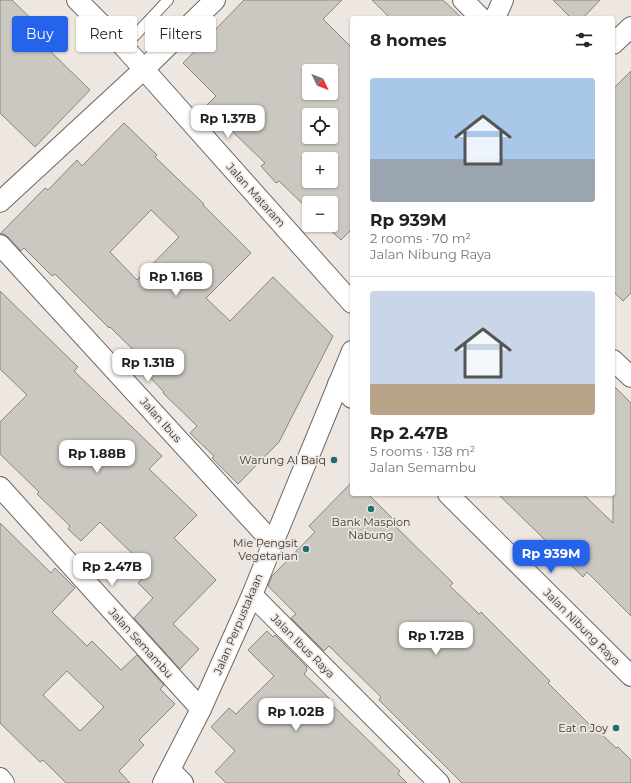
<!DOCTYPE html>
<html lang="en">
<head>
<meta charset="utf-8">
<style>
	body { margin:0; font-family:Montserrat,sans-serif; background:#f6f6f6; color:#222; height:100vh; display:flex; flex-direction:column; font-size:15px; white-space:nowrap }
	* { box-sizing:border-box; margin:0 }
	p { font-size:13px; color:#767676 }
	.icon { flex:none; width:22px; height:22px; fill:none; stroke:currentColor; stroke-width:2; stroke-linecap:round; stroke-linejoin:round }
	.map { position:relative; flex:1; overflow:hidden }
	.side { position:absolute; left:350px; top:16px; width:265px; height:480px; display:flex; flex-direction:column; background:#fff; border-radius:4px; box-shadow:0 1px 3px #0004 }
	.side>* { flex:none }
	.guide { position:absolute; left:12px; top:16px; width:278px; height:36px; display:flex; gap:8px }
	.needle { width:26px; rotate:133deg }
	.controls { position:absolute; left:302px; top:64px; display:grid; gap:8px }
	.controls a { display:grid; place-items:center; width:36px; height:36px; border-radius:4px; background:#fff; box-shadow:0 1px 3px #0004; font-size:20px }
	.price { position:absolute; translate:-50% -34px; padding:0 9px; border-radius:8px; background:#fff; color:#222; font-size:13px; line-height:26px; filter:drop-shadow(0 1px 2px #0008) }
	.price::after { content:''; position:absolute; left:50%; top:24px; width:12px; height:9px; margin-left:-6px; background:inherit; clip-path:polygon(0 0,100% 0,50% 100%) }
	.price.active { background:#2563eb; color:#fff }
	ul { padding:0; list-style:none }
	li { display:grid; align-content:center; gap:8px; height:212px; padding:0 20px }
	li+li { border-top:1px solid #e0e0e0 }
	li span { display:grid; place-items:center; height:124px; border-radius:4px; color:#555 }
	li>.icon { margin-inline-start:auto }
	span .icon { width:72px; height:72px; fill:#fffc; stroke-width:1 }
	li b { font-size:17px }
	h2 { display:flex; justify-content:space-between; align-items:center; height:48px; padding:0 20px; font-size:17px }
	.tag { padding:0 14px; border-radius:4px; background:#fff; box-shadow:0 1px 3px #0004; font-size:14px; line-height:36px }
	.tag.active { background:#2563eb; color:#fff }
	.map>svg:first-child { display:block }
	.building { fill:#cac8c0; stroke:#89867f; fill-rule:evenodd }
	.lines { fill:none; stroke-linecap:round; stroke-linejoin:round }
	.service-casing { stroke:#6e6862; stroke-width:12 }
	.minor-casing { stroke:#6e6862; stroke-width:22 }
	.service { stroke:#fff; stroke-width:10 }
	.minor { stroke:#fff; stroke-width:20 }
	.poi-dot { fill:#226d75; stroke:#eee6e0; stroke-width:1.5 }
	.labels { text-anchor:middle; stroke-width:3.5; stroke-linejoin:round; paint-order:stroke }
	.street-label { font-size:11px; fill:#393634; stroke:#eee6e0 }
	.poi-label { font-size:11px; fill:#393634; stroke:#eee6e0; text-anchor:end }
</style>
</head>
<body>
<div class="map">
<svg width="631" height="783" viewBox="0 0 631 783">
	<rect width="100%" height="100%" fill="#eee6e0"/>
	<!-- building -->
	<g class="building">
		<polygon points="0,0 12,0 54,41 47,48 90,90 35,147 0,113"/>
		<path d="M244,0h98l-19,19 29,29v181l-11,11 -16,-15h6v-22h-22v7l-30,-29 -3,2 -15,-17 4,-3 -59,-57 10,-10 -33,-33zM309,71h22v22h-22zM309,115h22v22h-22zM309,159h22v22h-22z"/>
		<polygon points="372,0 443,0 462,18 390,18"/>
		<polygon points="553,0 600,0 583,18 571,18"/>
		<polygon points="631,71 631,293 623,301 613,291 613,89"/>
		<path d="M124,123l33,32 -2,2 49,47 -1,1 48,48 -45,45 24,23 43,-44 60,59 -54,106 -41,42 -26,-26 2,-2 -24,-23 7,-7 -34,-33 1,-1 -18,-19 6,-5 -42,-41 -1,1 -54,-54 -3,2 -28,-28 -3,3 -13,-14 -4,-3h-4l45,-46 3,2 29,-30 5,6zM151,210l28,27 -42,43 -27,-28z"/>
		<polygon points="0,291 78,367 74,371 162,456 149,469 197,515 174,538 216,580 173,624 199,649 180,669 134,618 153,598 138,583 150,571 100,522 81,541 68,529 70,526 37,494 39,492 0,454 0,422 27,395 0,369"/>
		<polygon points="613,385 631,403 631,616 587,572 583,577 498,494 583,494 613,523"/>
		<polygon points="352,482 352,494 368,494 393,519 390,521 453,583 450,586 479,614 481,612 550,681 548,683 591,726 592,725 616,748 618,747 631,760 631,783 462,783 379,700 381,697 329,646 324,651 291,618 296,614 268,586 272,576 315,532 309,526"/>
		<path d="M0,523l51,50 4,-5 20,20 -23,24 35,34 5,-5 29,29 16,-15 27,30 -4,4 15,15 -36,36 5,5 -25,26 11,12h-64l-23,-23 -3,2 -40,-39zM67,671l37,36 -24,24 -37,-36z"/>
		<polygon points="267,631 273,637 275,635 307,667 306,669 307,670 304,674 329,698 327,700 400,771 398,774 407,783 226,783 215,772 235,751 211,727 229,708 236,714 274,676 248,650"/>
	</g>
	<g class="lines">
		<defs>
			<polyline id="service" points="124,47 168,0"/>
			<g id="minor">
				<polyline points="77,0 124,47 352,303"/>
				<polyline points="463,0 481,18"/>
				<polyline points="495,18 503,0"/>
				<polyline points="613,44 631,27"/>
				<polyline points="0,202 144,69 215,0"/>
				<polyline points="0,245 273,543"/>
				<polyline points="613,360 631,377"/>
				<polyline points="338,384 352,398"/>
				<polyline points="0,487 201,709"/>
				<polyline points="448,494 631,676"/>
				<polyline points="252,595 439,783"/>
				<polyline points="170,770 183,783"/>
				<polyline points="0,778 4,783"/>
				<polyline points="163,783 201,709 252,595 273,543 352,351"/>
			</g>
		</defs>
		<!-- service casing -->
		<use href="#service" class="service-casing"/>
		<!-- minor casing -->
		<use href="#minor" class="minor-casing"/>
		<!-- service -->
		<use href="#service" class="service"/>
		<!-- minor -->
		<use href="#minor" class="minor"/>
	</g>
	<!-- markers -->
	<g class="poi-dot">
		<circle cx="334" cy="460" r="4"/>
		<circle cx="371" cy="509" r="4"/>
		<circle cx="306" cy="549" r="4"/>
		<circle cx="616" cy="728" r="4"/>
	</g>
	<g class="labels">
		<!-- street labels -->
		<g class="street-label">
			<text transform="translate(256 195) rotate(48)" y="4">Jalan Mataram</text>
			<text transform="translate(161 420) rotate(48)" y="4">Jalan Ibus</text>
			<text transform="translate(238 624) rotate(-67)" y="4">Jalan Perpustakaan</text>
			<text transform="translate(582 627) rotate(45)" y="4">Jalan Nibung Raya</text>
			<text transform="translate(141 643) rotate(48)" y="4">Jalan Semambu</text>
			<text transform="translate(303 646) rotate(45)" y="4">Jalan Ibus Raya</text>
		</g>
		<!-- poi labels -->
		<g class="poi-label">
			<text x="326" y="464">Warung Al Baiq</text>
			<text x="371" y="526" text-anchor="middle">Bank Maspion<tspan x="371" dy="13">Nabung</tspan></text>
			<text x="298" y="547">Mie Pengsit<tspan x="298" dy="13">Vegetarian</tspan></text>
			<text x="608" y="732">Eat n Joy</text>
		</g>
	</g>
</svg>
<div class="controls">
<a><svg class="needle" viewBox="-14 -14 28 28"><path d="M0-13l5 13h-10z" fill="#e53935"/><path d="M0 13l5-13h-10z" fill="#767676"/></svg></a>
<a><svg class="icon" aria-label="locate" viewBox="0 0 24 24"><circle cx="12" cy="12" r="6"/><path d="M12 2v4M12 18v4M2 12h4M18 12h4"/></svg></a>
<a>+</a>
<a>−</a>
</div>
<b class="price" style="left:228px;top:139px">Rp 1.37B</b>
<b class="price" style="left:176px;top:297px">Rp 1.16B</b>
<b class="price" style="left:148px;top:383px">Rp 1.31B</b>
<b class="price" style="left:97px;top:474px">Rp 1.88B</b>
<b class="price active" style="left:551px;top:574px">Rp 939M</b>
<b class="price" style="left:112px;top:587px">Rp 2.47B</b>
<b class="price" style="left:436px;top:656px">Rp 1.72B</b>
<b class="price" style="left:296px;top:732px">Rp 1.02B</b>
<div class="guide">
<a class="tag active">Buy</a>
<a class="tag">Rent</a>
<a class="tag">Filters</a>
</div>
<section class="side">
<h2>8 homes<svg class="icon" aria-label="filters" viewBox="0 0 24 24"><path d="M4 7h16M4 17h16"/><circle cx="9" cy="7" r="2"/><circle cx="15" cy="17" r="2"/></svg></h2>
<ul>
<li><span style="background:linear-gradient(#a9c7e8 65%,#9aa5b1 0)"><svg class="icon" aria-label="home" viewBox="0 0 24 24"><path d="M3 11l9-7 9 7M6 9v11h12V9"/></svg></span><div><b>Rp 939M</b><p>2 rooms · 70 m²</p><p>Jalan Nibung Raya</p></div></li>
<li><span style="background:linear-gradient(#c9d6e8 75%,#b9a48a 0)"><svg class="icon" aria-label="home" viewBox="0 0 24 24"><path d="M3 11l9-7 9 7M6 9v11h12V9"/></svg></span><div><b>Rp 2.47B</b><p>5 rooms · 138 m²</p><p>Jalan Semambu</p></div></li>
</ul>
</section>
</div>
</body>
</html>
